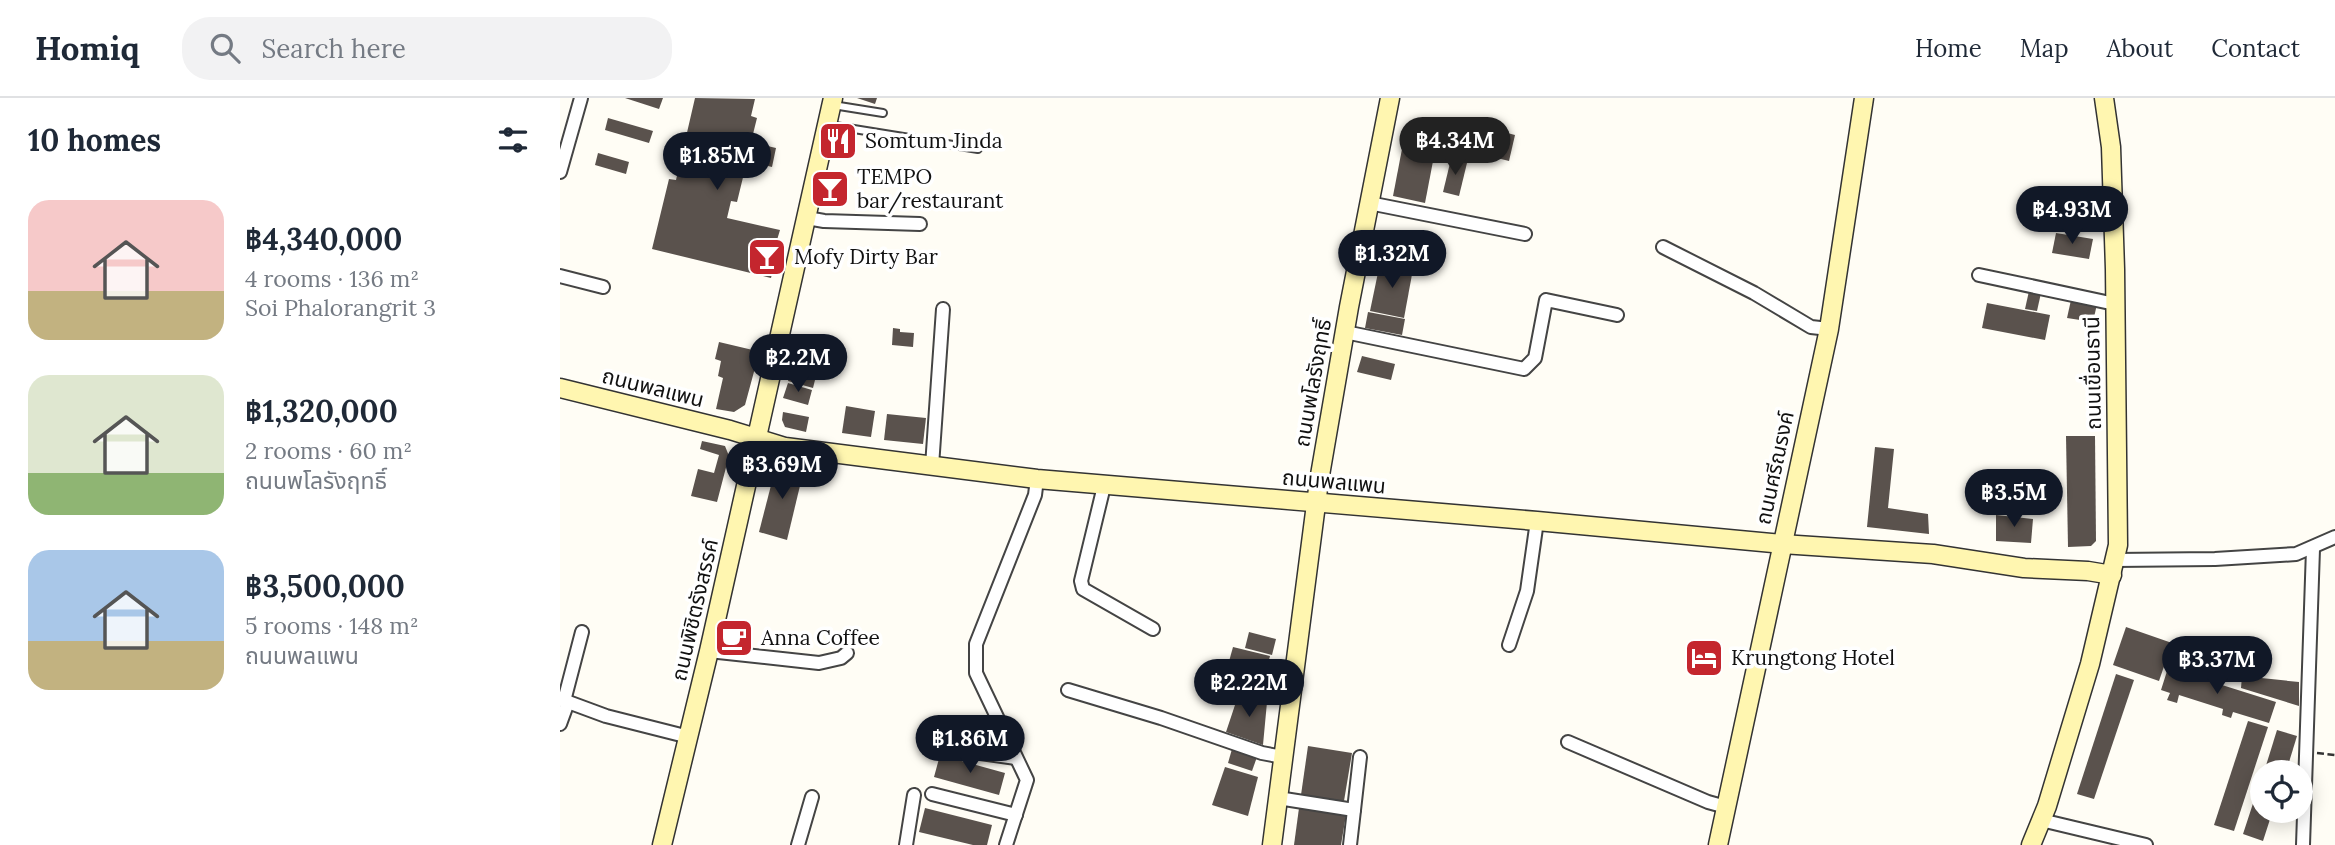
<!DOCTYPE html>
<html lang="en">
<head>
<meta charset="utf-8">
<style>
	body { margin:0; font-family:Lora,"Noto Sans Thai",serif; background:#f2f2f3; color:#1f2937; height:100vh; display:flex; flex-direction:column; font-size:26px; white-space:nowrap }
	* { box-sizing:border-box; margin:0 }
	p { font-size:23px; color:#747a83 }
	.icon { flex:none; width:38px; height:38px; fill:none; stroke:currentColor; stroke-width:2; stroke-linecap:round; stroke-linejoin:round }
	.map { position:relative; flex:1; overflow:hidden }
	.panel { display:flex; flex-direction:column; background:#fff; width:560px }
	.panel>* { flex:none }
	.tools { position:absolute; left:1690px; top:662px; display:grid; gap:14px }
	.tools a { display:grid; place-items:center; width:63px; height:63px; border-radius:50%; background:#fff; box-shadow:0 4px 18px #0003; font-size:35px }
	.price { position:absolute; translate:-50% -60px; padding:0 16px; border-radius:24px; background:#111827; color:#fff; font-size:23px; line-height:46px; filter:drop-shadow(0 2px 4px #0008) }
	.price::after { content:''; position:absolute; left:50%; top:42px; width:21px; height:16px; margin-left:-10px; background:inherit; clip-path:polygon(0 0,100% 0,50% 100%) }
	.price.on { background:#222; color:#fff }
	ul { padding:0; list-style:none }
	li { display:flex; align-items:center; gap:21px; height:175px; padding:0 28px }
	li span { display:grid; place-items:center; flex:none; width:196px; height:140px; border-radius:21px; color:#555 }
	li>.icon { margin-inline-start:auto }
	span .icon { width:84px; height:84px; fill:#fffc; stroke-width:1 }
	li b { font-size:30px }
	h2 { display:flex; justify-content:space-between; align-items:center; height:84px; padding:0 28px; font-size:30px }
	header { display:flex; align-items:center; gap:42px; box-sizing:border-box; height:98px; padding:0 35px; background:#fff; border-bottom:2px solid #e0e1e3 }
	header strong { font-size:33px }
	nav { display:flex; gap:38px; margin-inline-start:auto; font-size:24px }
	.search { width:490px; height:63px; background:#f2f2f3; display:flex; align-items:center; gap:18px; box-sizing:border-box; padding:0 24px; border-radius:28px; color:#747a83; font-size:26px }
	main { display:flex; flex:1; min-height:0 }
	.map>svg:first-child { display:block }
	.building { fill:#5a524d }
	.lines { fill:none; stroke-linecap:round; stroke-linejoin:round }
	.lane-casing { stroke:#444; stroke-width:10 }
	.street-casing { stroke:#444; stroke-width:16 }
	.secondary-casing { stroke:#333; stroke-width:21 }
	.path { stroke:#333; stroke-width:2.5; stroke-dasharray:7 3.5; stroke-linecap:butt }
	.lane { stroke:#fff; stroke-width:6 }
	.street { stroke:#fff; stroke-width:12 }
	.secondary { stroke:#fff6b0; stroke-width:18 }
	.labels { text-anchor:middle; stroke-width:7; stroke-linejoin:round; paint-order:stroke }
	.poi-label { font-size:21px; fill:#111; stroke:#fff; text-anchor:start }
	.street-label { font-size:21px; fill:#111; stroke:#fff }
</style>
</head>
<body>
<header>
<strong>Homiq</strong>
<div class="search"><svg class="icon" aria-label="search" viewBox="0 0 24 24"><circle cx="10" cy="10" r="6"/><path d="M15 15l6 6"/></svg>Search here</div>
<nav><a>Home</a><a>Map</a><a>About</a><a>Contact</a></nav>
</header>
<main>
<section class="panel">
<h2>10 homes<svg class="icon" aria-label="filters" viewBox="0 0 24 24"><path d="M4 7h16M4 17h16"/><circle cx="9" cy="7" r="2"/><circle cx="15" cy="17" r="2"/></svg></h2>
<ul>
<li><span style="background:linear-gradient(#f6c9c9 65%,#c2b280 0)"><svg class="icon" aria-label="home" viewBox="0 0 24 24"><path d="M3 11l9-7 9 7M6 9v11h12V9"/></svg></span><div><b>฿4,340,000</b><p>4 rooms · 136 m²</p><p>Soi Phalorangrit 3</p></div></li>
<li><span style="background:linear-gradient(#dfe7d0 70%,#8fb573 0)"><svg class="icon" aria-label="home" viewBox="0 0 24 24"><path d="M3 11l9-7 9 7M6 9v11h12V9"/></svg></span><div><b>฿1,320,000</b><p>2 rooms · 60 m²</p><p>ถนนพโลรังฤทธิ์</p></div></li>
<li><span style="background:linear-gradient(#a9c7e8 65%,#c2b280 0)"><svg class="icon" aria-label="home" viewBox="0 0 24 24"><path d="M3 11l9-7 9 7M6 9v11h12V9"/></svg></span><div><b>฿3,500,000</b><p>5 rooms · 148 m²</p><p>ถนนพลแพน</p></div></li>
</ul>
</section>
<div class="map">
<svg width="1775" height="747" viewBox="0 0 1775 747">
	<rect width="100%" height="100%" fill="#fffdf5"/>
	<!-- building -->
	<g class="building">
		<polygon points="65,0 103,0 99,11"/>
		<polygon points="135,0 195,1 191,18 197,20 191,44 216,50 212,69 187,63 177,104 171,103 167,120 220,132 217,142 220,143 211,180 92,151 109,81 116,82"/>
		<polygon points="297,0 317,0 315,6"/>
		<polygon points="48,20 93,33 89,45 45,32"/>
		<polygon points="905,24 955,37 949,63 898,50"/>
		<polygon points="842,51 874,58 865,105 833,98"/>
		<polygon points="38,55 69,64 66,76 35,67"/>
		<polygon points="891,61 907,65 899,98 883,94"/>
		<polygon points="1496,135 1533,141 1529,161 1492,155"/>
		<polygon points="820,165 853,171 844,220 810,213"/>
		<polygon points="1469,193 1481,195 1477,213 1465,211"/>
		<polygon points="1511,202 1537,206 1533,224 1507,220"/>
		<polygon points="1427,205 1490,217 1485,242 1422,230"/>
		<polygon points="808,214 845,221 842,237 805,230"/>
		<polygon points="333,230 340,231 340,234 354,235 353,249 332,247"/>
		<polygon points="159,244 197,253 193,270 195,270 185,307 174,314 156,311 163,280 158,278 161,263 155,261"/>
		<polygon points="802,258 835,266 831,282 797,274"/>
		<polygon points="234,263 258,270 253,290 228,283"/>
		<polygon points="228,285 252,292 248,307 223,300"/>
		<polygon points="286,308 315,313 311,339 282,335"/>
		<polygon points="223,314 249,319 246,334 225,329 222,322"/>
		<polygon points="327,316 366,320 363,346 324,342"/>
		<polygon points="1506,338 1535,338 1536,443 1531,448 1508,449"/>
		<polygon points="142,343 165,348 169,358 157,404 131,398 138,371 154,375 159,357 140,351"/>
		<polygon points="1315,349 1334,351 1328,410 1368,416 1369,436 1307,429"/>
		<polygon points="217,364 244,371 227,442 199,434"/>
		<polygon points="1436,417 1473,421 1471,445 1436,443"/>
		<polygon points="1566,529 1612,545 1599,583 1553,567"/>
		<polygon points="689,534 716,541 712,557 685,550"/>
		<polygon points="673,549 710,558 705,577 668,567"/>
		<polygon points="1608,570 1716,604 1709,625 1673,614 1671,620 1662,617 1663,611 1619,597 1617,605 1607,602 1610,595 1601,592"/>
		<polygon points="678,576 712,587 708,601 673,590"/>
		<polygon points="1556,576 1574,582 1534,701 1517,696"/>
		<polygon points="1682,578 1739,584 1739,608 1681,590"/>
		<polygon points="679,595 707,604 703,647 666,634"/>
		<polygon points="1688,623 1708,629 1674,733 1654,727"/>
		<polygon points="1717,632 1737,638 1726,674 1704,674"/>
		<polygon points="748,648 792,655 784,703 741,697"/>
		<polygon points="672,651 697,659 692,673 668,665"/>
		<polygon points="380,657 445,675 439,697 374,679"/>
		<polygon points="665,669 698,679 688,718 652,707"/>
		<polygon points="1702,678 1703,712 1713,712 1703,743 1683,736"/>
		<polygon points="365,710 432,727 427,747 413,747 359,734"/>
		<polygon points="739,710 786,717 781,747 734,747"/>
	</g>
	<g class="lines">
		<defs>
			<g id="lane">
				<polyline points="273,7 323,15"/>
				<polyline points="269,27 418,51"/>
			</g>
			<g id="street">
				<polyline points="0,74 21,0"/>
				<polyline points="809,105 965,136"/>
				<polyline points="247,120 264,123 360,126"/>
				<polyline points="1103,149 1194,195 1251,229 1269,231"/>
				<polyline points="1419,177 1555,206"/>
				<polyline points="0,178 43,189"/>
				<polyline points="785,234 964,271 975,260 986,202 1057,217"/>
				<polyline points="372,368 383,211"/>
				<polyline points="544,388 521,483 523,491 593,531"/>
				<polyline points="1555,462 1655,461 1736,456 1775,439"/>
				<polyline points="949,547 967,493 977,423"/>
				<polyline points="149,553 259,565 281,560 287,555"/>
				<polyline points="508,592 601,620 702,655 723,659"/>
				<polyline points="0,601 46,618 129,639"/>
				<polyline points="4,603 22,534"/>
				<polyline points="0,626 8,604"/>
				<polyline points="1008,644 1148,704 1166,709"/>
				<polyline points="377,649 456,660"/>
				<polyline points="372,696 456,717"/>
				<polyline points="718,700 794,712 800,659"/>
				<polyline points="1481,722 1586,747"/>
				<polyline points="238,747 252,699"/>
				<polyline points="346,747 354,697"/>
				<polyline points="446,747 467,682 416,575 416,546 475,397 477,381"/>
				<polyline points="790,747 794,712"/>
				<polyline points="1743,747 1753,451"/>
			</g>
			<g id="secondary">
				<polyline points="0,290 170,332 225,349 477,381 977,423 1222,446 1373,456 1464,470 1528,473 1552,477"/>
				<polyline points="102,747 149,553 273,0"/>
				<polyline points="712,747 759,383 789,209 830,0"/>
				<polyline points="1158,747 1269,231 1304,0"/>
				<polyline points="1471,747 1487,708 1530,566 1558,447 1555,171 1551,49 1544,0"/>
			</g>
		</defs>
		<!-- lane casing -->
		<use href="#lane" class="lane-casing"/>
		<!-- street casing -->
		<use href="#street" class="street-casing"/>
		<!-- secondary casing -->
		<use href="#secondary" class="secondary-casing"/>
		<!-- path -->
		<polyline class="path" points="1757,655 1775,657"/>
		<!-- lane -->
		<use href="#lane" class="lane"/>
		<!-- street -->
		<use href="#street" class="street"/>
		<!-- secondary -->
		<use href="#secondary" class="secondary"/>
	</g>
	<!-- icons -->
	<defs>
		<symbol id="restaurant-square" viewBox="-11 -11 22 22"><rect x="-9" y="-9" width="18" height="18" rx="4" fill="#c4262e" stroke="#fff"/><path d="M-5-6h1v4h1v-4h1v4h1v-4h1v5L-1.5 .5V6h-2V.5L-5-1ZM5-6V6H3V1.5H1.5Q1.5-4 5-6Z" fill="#fff"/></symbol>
		<symbol id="bar-square" viewBox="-11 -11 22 22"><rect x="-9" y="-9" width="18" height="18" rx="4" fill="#c4262e" stroke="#fff"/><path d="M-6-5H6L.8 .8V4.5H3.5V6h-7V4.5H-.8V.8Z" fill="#fff"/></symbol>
		<symbol id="cafe-square" viewBox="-11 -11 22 22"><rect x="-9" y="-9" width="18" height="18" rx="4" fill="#c4262e" stroke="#fff"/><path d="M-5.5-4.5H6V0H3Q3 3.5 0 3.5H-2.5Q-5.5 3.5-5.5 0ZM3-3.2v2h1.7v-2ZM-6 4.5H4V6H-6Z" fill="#fff"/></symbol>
		<symbol id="hotel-square" viewBox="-11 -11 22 22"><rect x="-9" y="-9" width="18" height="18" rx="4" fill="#c4262e" stroke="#fff"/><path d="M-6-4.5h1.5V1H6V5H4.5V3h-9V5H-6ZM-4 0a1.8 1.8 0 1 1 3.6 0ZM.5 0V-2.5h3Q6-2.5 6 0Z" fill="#fff"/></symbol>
	</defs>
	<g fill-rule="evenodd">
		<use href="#restaurant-square" x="256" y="21" width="44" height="44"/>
		<use href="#bar-square" x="248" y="69" width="44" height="44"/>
		<use href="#bar-square" x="185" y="137" width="44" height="44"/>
		<use href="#cafe-square" x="152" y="518" width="44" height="44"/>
		<use href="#hotel-square" x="1122" y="538" width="44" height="44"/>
	</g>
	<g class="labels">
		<!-- poi labels -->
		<g class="poi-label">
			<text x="305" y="50">Somtum Jinda</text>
			<text x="297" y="86">TEMPO<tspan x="297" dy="24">bar/restaurant</tspan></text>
			<text x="234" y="166">Mofy Dirty Bar</text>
			<text x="201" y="547">Anna Coffee</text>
			<text x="1171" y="567">Krungtong Hotel</text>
		</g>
		<!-- street labels -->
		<g class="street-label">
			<text transform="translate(1533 275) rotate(-91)" y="7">ถนนเขื่อนธานี</text>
			<text transform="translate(753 285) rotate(-80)" y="7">ถนนพโลรังฤทธิ์</text>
			<text transform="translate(93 290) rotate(14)" y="7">ถนนพลแพน</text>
			<text transform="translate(1215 370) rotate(-78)" y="7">ถนนศรีณรงค์</text>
			<text transform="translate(774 384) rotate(5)" y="7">ถนนพลแพน</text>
			<text transform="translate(135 512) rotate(-77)" y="7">ถนนพิชิตรังสรรค์</text>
		</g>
	</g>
</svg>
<div class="tools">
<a><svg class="icon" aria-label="locate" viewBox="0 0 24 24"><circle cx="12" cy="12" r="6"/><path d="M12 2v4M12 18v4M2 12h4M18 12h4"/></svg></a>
</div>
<b class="price on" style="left:895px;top:79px">฿4.34M</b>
<b class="price" style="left:157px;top:94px">฿1.85M</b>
<b class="price" style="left:1512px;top:148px">฿4.93M</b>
<b class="price" style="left:832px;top:192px">฿1.32M</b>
<b class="price" style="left:238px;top:296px">฿2.2M</b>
<b class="price" style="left:222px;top:403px">฿3.69M</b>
<b class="price" style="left:1454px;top:431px">฿3.5M</b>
<b class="price" style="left:1657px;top:598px">฿3.37M</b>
<b class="price" style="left:689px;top:621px">฿2.22M</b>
<b class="price" style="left:410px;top:677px">฿1.86M</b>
</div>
</main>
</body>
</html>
